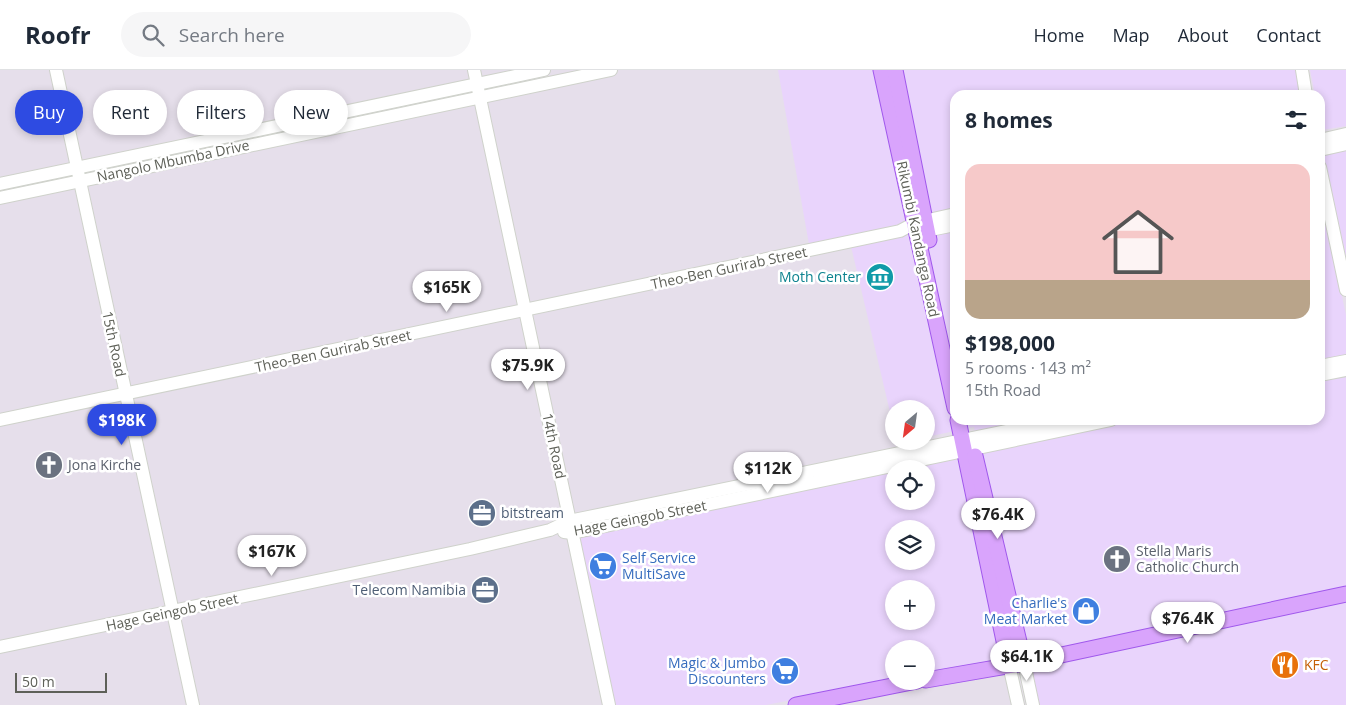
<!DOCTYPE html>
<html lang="en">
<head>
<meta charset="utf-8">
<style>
	body { margin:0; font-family:"Open Sans",sans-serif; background:#f6f6f7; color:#1f2937; height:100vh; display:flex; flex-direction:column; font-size:19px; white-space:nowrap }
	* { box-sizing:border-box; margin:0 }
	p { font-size:16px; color:#747a83 }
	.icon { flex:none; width:28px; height:28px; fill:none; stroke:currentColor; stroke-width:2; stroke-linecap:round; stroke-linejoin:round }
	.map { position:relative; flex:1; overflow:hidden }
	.sheet { position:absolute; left:950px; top:20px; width:375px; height:335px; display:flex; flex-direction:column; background:#fff; border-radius:15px; box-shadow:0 2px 8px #0003 }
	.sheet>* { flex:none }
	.banner { position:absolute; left:15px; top:20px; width:475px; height:45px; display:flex; gap:10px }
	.needle { width:32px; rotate:209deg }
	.buttons { position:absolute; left:885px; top:330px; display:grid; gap:10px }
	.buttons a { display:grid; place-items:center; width:50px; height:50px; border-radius:50%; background:#fff; box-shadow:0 2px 8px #0003; font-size:25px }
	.scale { position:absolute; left:15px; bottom:12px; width:92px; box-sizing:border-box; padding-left:5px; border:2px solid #5e6058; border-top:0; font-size:14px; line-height:18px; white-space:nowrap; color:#5e6058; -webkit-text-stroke:4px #fff; paint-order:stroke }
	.price { position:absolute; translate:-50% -42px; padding:0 11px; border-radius:18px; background:#fff; color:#222; font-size:16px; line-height:32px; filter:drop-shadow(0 1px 2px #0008) }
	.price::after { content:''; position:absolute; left:50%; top:30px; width:15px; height:11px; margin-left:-8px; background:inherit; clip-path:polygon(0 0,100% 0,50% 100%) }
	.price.selected { background:#2e4be2; color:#fff }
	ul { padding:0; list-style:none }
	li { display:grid; align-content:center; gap:10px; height:265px; padding:0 15px }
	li+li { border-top:1px solid #e0e1e3 }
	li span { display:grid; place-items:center; height:155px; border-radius:15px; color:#555 }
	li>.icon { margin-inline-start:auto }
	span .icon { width:90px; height:90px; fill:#fffc; stroke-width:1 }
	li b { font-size:21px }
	h2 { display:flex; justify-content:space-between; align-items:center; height:60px; padding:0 15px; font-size:21px }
	.chip { padding:0 18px; border-radius:22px; background:#fff; box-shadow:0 2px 8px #0003; font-size:18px; line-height:45px }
	.chip.selected { background:#2e4be2; color:#fff }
	header { display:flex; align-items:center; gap:30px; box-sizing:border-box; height:70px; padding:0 25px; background:#fff; border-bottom:1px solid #e0e1e3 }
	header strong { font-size:24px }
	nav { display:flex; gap:28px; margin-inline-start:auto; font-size:18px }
	.search { width:350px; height:45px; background:#f6f6f7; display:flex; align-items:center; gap:12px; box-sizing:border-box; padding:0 18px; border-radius:28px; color:#747a83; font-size:19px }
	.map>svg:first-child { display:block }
	.commercial { fill:#e9d4fc; fill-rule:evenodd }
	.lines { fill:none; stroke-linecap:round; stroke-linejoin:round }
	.minor-casing { stroke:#cfd2cb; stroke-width:14 }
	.major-casing { stroke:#a058ec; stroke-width:17 }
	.minor { stroke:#fff; stroke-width:12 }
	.major { stroke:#d9a4fc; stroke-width:15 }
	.labels { text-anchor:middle; stroke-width:5; stroke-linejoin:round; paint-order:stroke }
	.street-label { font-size:14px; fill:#5e6058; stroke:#fff }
	.culture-label { font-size:14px; fill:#0d838f; stroke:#fff; text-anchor:end }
	.worship-label { font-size:14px; fill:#5b616d; stroke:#fff; text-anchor:start }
	.service-label { font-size:14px; fill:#4e5e75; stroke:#fff; text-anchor:start }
	.shop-label { font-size:14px; fill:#366cbe; stroke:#fff; text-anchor:end }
	.food-label { font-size:14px; fill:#c56008; stroke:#fff; text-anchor:start }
</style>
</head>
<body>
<header>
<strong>Roofr</strong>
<div class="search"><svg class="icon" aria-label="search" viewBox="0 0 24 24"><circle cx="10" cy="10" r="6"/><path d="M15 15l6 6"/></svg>Search here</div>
<nav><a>Home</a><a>Map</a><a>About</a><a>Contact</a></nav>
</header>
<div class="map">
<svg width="1346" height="635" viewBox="0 0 1346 635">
	<rect width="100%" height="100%" fill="#e6dfeb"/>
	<!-- commercial -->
	<g class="commercial">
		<polygon points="778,0 1296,0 1300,25 955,25 955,350 1320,350 1320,125 1346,245 1346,517 1025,586 974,357 926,367 926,339 894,339 894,359 850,172 810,180"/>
		<polygon points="1310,0 1346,0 1346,56 1322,60 1320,25 1315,25"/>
		<polygon points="1346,80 1346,189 1324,85"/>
		<path d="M961,388l40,204 -75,12v-25h-32v31l-128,25h-152l-34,-167 314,-66v29h32v-32h-16zM894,459h32v32h-32zM894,519h32v32h-32z"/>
		<polygon points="1346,529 1346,635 1037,635 1029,597"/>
	</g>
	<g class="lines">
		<defs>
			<g id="minor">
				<polyline points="56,0 193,635"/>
				<polyline points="474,0 609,635"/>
				<polyline points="1302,0 1306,25"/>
				<polyline points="1320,70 1346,64"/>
				<polyline points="1320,80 1346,74"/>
				<polyline points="1320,97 1346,220"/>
				<polyline points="0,114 544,0"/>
				<polyline points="0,128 611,0"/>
				<polyline points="920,162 955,155"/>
				<polyline points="1320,296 1346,291"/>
				<polyline points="1320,305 1346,300"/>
				<polyline points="0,350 900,161 915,153 955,144"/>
				<polyline points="564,462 572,463 1111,350"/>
				<polyline points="0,577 470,479 550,460 569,451 1060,350"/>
				<polyline points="1024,593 1033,635"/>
				<polyline points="1009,595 1018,635"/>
			</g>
			<g id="major">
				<polyline points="881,0 955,338"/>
				<polyline points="895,0 929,170"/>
				<polyline points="958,350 1009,595"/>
				<polyline points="975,386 1024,593"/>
				<polyline points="926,610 1024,593 1346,524"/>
				<polyline points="796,635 917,611"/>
			</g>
		</defs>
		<!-- minor casing -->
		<use href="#minor" class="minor-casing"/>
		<!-- major casing -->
		<use href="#major" class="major-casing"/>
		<!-- minor -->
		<use href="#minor" class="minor"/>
		<!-- major -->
		<use href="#major" class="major"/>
	</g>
	<!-- icons -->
	<defs>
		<symbol id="museum-disc" viewBox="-11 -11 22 22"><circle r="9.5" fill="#0f9aa8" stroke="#fff"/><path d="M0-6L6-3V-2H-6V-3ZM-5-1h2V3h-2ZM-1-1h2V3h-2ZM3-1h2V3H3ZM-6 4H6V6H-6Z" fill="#fff"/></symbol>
		<symbol id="church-disc" viewBox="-11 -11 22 22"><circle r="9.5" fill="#6b7280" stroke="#fff"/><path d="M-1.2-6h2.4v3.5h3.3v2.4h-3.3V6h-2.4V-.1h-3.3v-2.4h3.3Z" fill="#fff"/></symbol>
		<symbol id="office-disc" viewBox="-11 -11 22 22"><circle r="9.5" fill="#5c6f8a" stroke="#fff"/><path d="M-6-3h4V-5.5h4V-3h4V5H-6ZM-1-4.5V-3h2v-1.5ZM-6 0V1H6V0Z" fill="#fff"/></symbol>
		<symbol id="supermarket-disc" viewBox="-11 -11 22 22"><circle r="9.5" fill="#3f7fe0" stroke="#fff"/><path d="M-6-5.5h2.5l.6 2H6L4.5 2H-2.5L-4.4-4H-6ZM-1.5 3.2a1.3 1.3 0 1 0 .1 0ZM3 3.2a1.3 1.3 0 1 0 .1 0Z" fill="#fff"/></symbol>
		<symbol id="shop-disc" viewBox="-11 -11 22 22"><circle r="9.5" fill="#3f7fe0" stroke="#fff"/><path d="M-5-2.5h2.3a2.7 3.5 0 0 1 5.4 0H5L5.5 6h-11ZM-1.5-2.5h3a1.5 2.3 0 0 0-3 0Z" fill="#fff"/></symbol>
		<symbol id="restaurant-disc" viewBox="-11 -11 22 22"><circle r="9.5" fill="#e8710a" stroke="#fff"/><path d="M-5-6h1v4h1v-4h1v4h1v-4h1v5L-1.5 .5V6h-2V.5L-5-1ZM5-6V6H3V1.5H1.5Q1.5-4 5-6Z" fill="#fff"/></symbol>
	</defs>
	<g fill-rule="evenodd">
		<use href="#museum-disc" x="864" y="191" width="32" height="32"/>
		<use href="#church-disc" x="33" y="379" width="32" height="32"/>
		<use href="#office-disc" x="466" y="427" width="32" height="32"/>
		<use href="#church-disc" x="1101" y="473" width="32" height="32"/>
		<use href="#supermarket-disc" x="587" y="480" width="32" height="32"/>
		<use href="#office-disc" x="469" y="504" width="32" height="32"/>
		<use href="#shop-disc" x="1070" y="525" width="32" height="32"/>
		<use href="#restaurant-disc" x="1269" y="579" width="32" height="32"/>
		<use href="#supermarket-disc" x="769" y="585" width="32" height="32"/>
	</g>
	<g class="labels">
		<!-- street labels -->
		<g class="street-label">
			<text transform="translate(173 91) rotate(-12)" y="5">Nangolo Mbumba Drive</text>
			<text transform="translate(918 169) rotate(78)" y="5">Rikumbi Kandanga Road</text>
			<text transform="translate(729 198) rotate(-12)" y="5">Theo-Ben Gurirab Street</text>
			<text transform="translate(114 274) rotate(78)" y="5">15th Road</text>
			<text transform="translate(333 281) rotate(-12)" y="5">Theo-Ben Gurirab Street</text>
			<text transform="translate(554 376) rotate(78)" y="5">14th Road</text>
			<text transform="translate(640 448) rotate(-11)" y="5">Hage Geingob Street</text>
			<text transform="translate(172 542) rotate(-12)" y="5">Hage Geingob Street</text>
		</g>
		<!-- culture labels -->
		<g class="culture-label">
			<text x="861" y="212">Moth Center</text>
		</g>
		<!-- worship labels -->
		<g class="worship-label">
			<text x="68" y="400">Jona Kirche</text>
			<text x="1136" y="486">Stella Maris<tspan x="1136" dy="16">Catholic Church</tspan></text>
		</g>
		<!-- service labels -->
		<g class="service-label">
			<text x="501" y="448">bitstream</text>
			<text x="466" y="525" text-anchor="end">Telecom Namibia</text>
		</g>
		<!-- shop labels -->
		<g class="shop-label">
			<text x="622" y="493" text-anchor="start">Self Service<tspan x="622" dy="16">MultiSave</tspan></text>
			<text x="1067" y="538">Charlie's<tspan x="1067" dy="16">Meat Market</tspan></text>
			<text x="766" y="598">Magic &amp; Jumbo<tspan x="766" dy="16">Discounters</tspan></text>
		</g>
		<!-- food labels -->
		<g class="food-label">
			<text x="1304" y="600">KFC</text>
		</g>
	</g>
</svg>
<div class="buttons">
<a><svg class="needle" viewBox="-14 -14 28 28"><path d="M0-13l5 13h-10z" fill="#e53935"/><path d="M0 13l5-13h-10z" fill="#747a83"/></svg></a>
<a><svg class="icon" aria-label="locate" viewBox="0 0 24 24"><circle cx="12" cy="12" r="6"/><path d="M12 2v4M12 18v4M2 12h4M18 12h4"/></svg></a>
<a><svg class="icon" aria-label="layers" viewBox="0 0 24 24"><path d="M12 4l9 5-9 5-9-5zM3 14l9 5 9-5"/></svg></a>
<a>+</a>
<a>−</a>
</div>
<div class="scale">50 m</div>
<b class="price" style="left:447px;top:243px">$165K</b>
<b class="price" style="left:528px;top:321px">$75.9K</b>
<b class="price selected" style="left:122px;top:376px">$198K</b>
<b class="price" style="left:768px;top:424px">$112K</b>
<b class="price" style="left:998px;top:470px">$76.4K</b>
<b class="price" style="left:272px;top:507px">$167K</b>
<b class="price" style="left:1188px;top:574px">$76.4K</b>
<b class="price" style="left:1027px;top:612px">$64.1K</b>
<div class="banner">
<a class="chip selected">Buy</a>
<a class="chip">Rent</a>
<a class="chip">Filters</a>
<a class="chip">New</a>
</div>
<section class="sheet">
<h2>8 homes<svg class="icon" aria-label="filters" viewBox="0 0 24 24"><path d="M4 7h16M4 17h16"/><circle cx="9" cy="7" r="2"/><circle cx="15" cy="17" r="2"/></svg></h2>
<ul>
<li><span style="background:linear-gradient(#f6c9c9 75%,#b9a48a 0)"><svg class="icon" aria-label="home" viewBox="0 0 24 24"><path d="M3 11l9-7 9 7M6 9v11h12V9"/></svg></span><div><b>$198,000</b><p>5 rooms · 143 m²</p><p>15th Road</p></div></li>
</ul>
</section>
</div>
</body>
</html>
